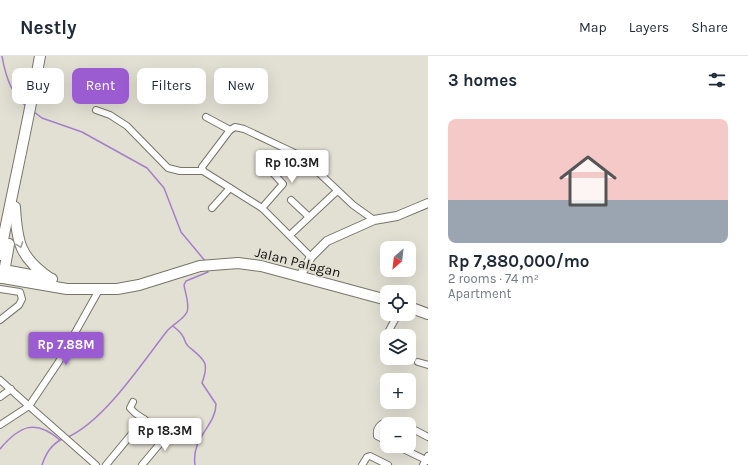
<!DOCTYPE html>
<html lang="en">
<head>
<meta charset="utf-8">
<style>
	body { margin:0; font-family:Karla,sans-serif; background:#f6f6f7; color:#1f2937; height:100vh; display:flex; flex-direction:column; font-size:15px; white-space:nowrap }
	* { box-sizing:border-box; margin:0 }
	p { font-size:13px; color:#747a83 }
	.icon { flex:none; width:22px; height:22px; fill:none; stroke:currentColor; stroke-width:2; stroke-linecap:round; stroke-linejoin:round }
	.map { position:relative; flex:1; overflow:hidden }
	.side { display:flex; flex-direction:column; background:#fff; width:320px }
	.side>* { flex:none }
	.top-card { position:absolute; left:12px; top:12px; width:356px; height:36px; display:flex; gap:8px }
	.needle { width:26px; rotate:208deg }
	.fabs { position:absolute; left:380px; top:185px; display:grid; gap:8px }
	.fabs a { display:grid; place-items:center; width:36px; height:36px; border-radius:8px; background:#fff; box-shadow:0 4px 16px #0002; font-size:20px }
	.price { position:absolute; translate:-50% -34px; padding:0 9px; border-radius:4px; background:#fff; color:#222; font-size:13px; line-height:26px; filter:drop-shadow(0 1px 2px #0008) }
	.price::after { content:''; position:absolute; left:50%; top:24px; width:12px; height:9px; margin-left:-6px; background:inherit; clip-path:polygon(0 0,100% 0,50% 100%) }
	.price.active { background:#9b5cd2; color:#fff }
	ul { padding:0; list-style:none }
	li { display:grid; align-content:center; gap:8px; height:212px; padding:0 20px }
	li+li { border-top:1px solid #e0e1e3 }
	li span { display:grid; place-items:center; height:124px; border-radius:8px; color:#555 }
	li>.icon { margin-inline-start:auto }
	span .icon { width:72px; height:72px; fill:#fffc; stroke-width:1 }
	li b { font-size:17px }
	h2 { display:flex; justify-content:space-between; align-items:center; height:48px; padding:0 20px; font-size:17px }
	.pill { padding:0 14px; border-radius:8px; background:#fff; box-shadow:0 4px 16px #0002; font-size:14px; line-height:36px }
	.pill.active { background:#9b5cd2; color:#fff }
	header { display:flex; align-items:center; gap:24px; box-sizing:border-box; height:56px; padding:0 20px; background:#fff; border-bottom:1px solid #e0e1e3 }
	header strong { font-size:19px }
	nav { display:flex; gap:22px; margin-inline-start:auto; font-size:14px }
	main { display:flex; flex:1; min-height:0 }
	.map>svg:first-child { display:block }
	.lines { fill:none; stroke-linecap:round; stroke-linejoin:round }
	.stream { stroke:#a480c9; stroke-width:1.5 }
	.minor-casing { stroke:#78756a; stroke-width:8 }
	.tertiary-casing { stroke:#78756a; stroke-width:10 }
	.primary-casing { stroke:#78756a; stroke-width:12 }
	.trunk-casing { stroke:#78756a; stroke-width:12 }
	.minor { stroke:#fff; stroke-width:6 }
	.tertiary { stroke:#fff; stroke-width:8 }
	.primary { stroke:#fff; stroke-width:10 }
	.trunk { stroke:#fff; stroke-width:10 }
	.oneway { stroke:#a09f9e }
	.labels { text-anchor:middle; stroke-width:3.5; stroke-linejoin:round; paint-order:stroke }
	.street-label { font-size:14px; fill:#11100c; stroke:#e2dfd3 }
</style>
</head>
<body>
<header>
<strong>Nestly</strong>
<nav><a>Map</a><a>Layers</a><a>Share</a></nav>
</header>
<main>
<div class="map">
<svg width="428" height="409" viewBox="0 0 428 409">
	<rect width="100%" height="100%" fill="#e2dfd3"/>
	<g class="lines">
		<!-- stream -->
		<g class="stream">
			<path d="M2,0c3,18 9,39 24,50"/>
			<polyline points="34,56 42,62 82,76 147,112 164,132 181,176 206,206"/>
			<path d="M173,270c3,3 7,5 9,9 3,3 2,7 6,11 16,14 22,15 14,37l14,21c0,22 -25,33 -21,61"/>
			<path d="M68,381c37,-17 74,-74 99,-106 6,-7 16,-11 20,-19 3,-8 -2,-19 -3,-27l2,-4 22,-9 -1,-2"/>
			<path d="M0,393c20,-24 36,-30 60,-9"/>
			<path d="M42,409c4,-12 9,-20 20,-26"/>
		</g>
		<defs>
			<g id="minor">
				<polyline points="96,54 110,59 127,70 168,112 180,115 203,115"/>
				<polyline points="206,61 230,74"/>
				<polyline points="291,144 308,160"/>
				<polyline points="212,152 230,132"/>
				<polyline points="262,152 283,128 262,105"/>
				<polyline points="290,179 337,135"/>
				<polyline points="311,201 262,152 203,115 202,111 230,74 235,71 244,73 301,100 353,149 374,164"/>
				<polyline points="0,233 20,236 22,243 19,249 0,264"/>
				<polyline points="386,280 398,258"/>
				<polyline points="418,306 428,309"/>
				<polyline points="0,324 29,350 0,369"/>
				<polyline points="0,341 11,333"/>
				<polyline points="133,346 130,352 135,357 167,379"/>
				<polyline points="409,371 428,381"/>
				<path d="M387,385l-10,-5c-2,-15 15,-17 25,-12"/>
				<polyline points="397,390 428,405"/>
				<polyline points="96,409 29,350 58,307 99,234"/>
				<polyline points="106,409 144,363"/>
				<polyline points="142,409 173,372"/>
				<polyline points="362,409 367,401 370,400 388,409"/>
				<polyline points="423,409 428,400"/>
			</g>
			<polyline id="tertiary" points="300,220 311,201 327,185 374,164 397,160 428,147"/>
			<g id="primary">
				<polyline points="4,214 52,223"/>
				<polyline points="3,222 67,233 117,233 139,229 200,210 238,207 261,210 387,244"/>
				<polyline points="409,251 428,258"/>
			</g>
			<g id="trunk">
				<path d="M15,151c2,36 5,51 36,72"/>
				<path d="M0,199c13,-67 28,-132 40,-199"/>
				<polyline points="0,222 3,222 9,188"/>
			</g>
		</defs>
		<!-- minor casing -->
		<use href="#minor" class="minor-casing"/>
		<!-- tertiary casing -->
		<use href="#tertiary" class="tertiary-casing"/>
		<!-- primary casing -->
		<use href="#primary" class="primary-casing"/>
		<!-- trunk casing -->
		<use href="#trunk" class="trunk-casing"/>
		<!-- minor -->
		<use href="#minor" class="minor"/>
		<!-- tertiary -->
		<use href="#tertiary" class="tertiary"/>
		<!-- primary -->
		<use href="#primary" class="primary"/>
		<!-- trunk -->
		<use href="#trunk" class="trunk"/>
	</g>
	<!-- one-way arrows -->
	<defs><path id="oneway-chevron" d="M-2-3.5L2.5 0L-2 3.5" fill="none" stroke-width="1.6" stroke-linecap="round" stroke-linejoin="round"/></defs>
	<use class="oneway" href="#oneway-chevron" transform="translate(20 189) rotate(70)"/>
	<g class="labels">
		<!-- street labels -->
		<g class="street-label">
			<text transform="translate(298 206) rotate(14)" y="5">Jalan Palagan</text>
		</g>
	</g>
</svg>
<div class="fabs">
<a><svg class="needle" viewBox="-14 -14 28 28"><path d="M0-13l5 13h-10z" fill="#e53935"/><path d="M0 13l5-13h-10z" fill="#747a83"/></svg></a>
<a><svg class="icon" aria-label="locate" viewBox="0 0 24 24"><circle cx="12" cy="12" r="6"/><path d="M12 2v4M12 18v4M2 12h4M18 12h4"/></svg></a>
<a><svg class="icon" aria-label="layers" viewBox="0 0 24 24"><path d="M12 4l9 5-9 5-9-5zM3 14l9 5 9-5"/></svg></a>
<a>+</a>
<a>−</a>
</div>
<b class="price" style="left:292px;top:128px">Rp 10.3M</b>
<b class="price active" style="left:66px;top:310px">Rp 7.88M</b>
<b class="price" style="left:165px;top:396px">Rp 18.3M</b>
<div class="top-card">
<a class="pill">Buy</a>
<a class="pill active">Rent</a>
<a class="pill">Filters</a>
<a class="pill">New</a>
</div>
</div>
<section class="side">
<h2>3 homes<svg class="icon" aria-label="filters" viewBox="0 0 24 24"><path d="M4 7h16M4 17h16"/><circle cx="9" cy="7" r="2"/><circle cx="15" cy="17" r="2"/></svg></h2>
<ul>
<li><span style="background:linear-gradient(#f6c9c9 65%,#9aa5b1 0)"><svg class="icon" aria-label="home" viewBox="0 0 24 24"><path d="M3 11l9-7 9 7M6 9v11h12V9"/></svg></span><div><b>Rp 7,880,000/mo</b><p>2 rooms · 74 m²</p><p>Apartment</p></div></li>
</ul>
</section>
</main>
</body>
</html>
